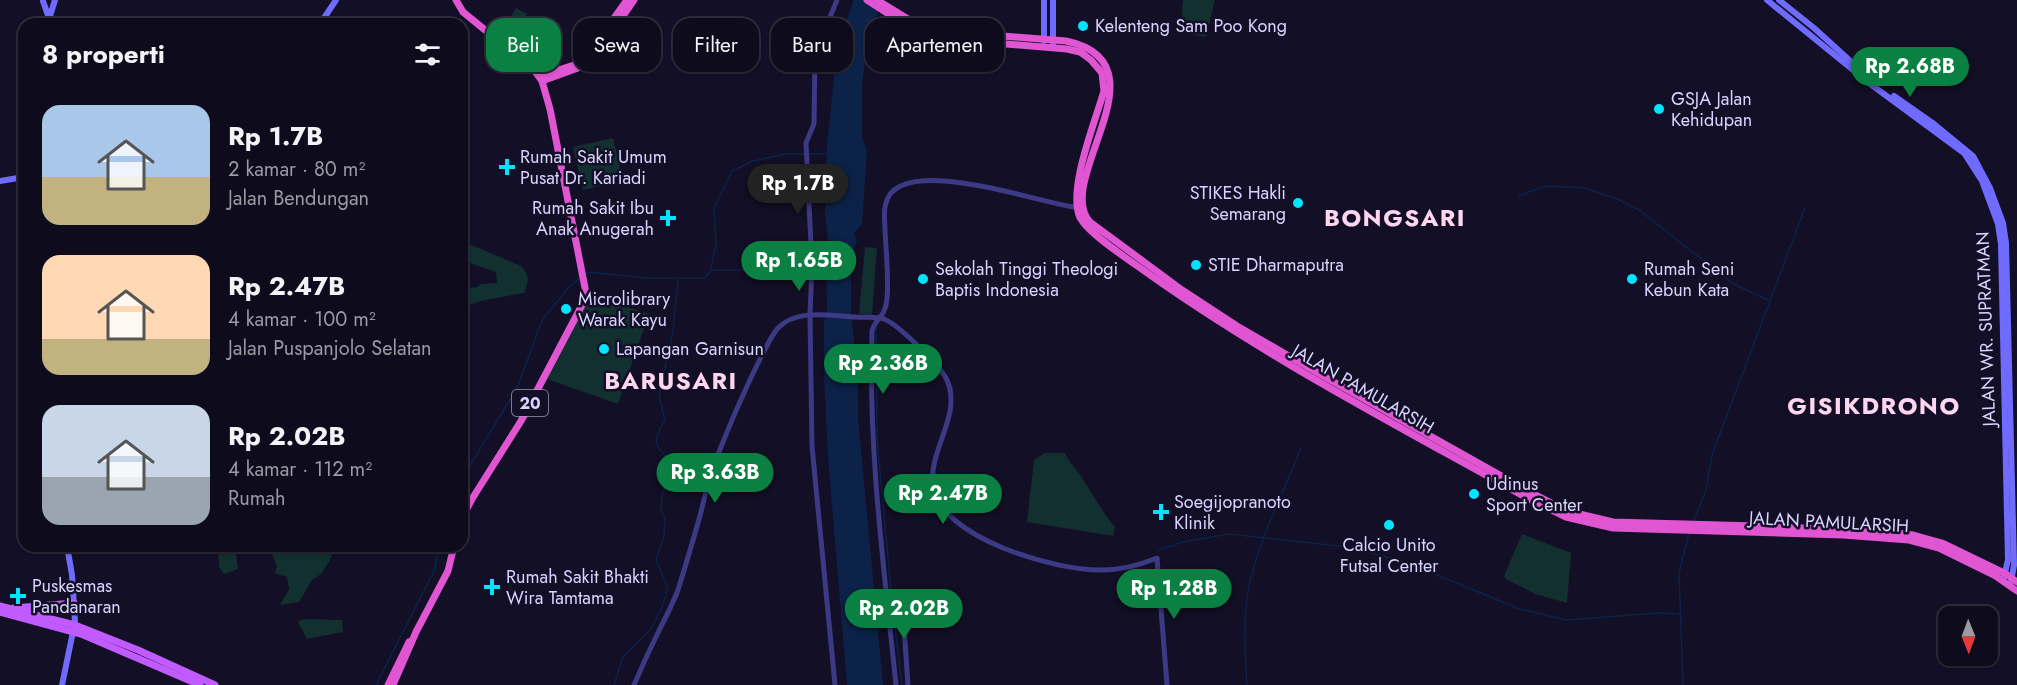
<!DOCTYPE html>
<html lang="id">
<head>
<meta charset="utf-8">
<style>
	body { margin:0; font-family:Jost,sans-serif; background:#1c1929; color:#f1f3f6; height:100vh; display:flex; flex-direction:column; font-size:22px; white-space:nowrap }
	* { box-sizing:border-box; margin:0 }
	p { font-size:20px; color:#9b9ba3 }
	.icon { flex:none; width:33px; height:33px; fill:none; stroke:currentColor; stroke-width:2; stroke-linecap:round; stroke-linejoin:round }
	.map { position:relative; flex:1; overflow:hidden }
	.sheet { position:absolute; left:18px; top:18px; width:450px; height:534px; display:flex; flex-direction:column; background:#0e0b1c; border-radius:18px; box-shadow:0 2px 4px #0004,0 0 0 2px #2e2b3b }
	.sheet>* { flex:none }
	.banner { position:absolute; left:486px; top:18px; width:570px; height:54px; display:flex; gap:12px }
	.needle { width:39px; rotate:179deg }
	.fabs { position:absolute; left:1938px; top:606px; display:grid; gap:12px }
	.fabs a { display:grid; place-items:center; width:60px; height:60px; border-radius:12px; background:#0e0b1c; box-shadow:0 2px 4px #0004,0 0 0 2px #2e2b3b; font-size:30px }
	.price { position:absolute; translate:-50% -51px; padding:0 14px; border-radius:21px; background:#0b8043; color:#fff; font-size:20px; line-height:39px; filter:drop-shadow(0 2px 3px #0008) }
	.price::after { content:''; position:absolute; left:50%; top:36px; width:18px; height:14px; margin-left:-9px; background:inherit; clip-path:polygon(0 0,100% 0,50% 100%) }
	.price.selected { background:#222; color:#fff }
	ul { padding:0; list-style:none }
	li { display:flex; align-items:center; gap:18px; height:150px; padding:0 24px }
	li span { display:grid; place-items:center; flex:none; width:168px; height:120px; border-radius:18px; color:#555 }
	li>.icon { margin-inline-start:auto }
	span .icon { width:72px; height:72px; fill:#fffc; stroke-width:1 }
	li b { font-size:26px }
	h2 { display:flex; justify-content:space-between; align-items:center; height:72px; padding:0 24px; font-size:26px }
	.chip { padding:0 21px; border-radius:18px; background:#0e0b1c; box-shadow:0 2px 4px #0004,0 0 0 2px #2e2b3b; font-size:21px; line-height:54px }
	.chip.selected { background:#0b8043; color:#fff }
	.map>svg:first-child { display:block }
	.green { fill:#12302f }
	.water { fill:#0c2248 }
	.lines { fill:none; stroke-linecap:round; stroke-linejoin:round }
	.stream { stroke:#0c2248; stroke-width:1.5 }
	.tertiary { stroke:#3d3a85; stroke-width:5 }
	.secondary { stroke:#6f6bff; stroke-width:6 }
	.primary { stroke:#c25bff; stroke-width:7 }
	.trunk { stroke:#e055d1; stroke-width:7 }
	.poi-dot { fill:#00e5ff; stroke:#130f26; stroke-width:2 }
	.labels { text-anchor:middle; stroke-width:5; stroke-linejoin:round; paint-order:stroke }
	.shield { fill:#130f26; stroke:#9e99be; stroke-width:1.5 }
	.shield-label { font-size:16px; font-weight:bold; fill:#d9d4ff }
	.poi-label { font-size:18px; fill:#d9d4ff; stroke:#130f26; text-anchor:start }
	.street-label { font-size:18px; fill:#d9d4ff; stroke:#130f26 }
	.district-label { font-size:24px; font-weight:bold; letter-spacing:1.5px; fill:#ffd6f0; stroke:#130f26 }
</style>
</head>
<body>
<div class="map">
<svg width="2017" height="685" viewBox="0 0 2017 685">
	<rect width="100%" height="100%" fill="#130f26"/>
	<!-- green -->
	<g class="green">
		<polygon points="1183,0 1215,0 1206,37 1184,33 1182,10"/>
		<polygon points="516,8 527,14 512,40 501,33"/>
		<polygon points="613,138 623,181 583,190 573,147"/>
		<path d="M462,241l59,25c9,10 8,15 3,27l-39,7 -23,7v-10l3,-1 3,-8 9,-1 4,-3 16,-1 -1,-11 -34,-12z"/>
		<polygon points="865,247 877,248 872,315 859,314"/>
		<polygon points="590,294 649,314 618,404 544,378"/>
		<path d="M1045,453h20c4,9 10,15 16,23 11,17 21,36 34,51l-2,9 -86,-14 7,-62z"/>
		<polygon points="1522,534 1571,553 1567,603 1535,594 1506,579 1504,576"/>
		<polygon points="218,546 235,546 238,569 224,574 219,567"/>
		<polygon points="272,546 335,546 335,547 330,560 321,574 312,580 299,602 280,605 289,589 287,577 275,573 277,566 271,552"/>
		<polygon points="304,619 342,620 343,632 307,639 298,622"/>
	</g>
	<!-- water -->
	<polygon class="water" points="854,0 882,0 867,45 862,86 862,138 867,150 862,224 854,233 857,241 851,257 851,313 858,377 858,417 883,685 847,685 828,458 824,375 824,321 827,313 826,264 828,239 825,214 827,145 836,58 841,35"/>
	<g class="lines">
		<!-- stream -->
		<g class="stream">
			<polyline points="1519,196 1542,187 1550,186 1585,188 1617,199 1639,210 1732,283 1770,301"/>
			<polyline points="814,266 827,264"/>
			<polyline points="711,268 716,245 714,208 732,171 753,161 786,154 826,154"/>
			<polyline points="586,274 589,272 646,278 705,278 711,270 762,270 809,266"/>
			<polyline points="876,328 877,439 893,612 902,685"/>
			<polyline points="462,479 518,386 542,320 569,287 580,278"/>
			<polyline points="1694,520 1706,490 1712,455 1805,208"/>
			<polyline points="1159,550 1183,542 1229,534 1348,547 1406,562 1517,608 1566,620 1658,613 1680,614"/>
			<polyline points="376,685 434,571 440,546"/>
			<path d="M614,685l9,-28 28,-28 11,-22 6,-18 -12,-29 8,-24 1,-18 -4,-7 1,-17 12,-23c-10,-29 -29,-16 -9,-51l-6,-24 14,-65 5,-52"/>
			<path d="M1247,685c-2,-31 -4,-62 1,-93 8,-47 35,-99 53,-144"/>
			<polyline points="1683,685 1679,573 1689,533"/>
		</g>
		<!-- tertiary -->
		<g class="tertiary">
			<polyline points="888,597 904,596 904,627 908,685"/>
			<path d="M634,685c7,-16 14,-32 22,-48 7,-15 16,-31 22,-47 8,-26 16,-52 23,-78 4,-17 8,-34 14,-50 14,-36 29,-71 46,-105 5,-9 10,-21 17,-29 19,-20 54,-12 78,-11 9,1 20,-1 28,2 15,6 54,45 62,59 18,35 -18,72 -13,107 6,53 123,86 169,85 19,0 38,-5 55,-12l10,127"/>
			<polyline points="835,685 812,446 810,315 812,265 806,143 814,124 815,54 837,0"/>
			<path d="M896,685c-12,-117 -28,-236 -24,-354 3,-13 13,-12 15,-32 2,-22 -1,-46 -2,-69 0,-8 -2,-18 1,-27 13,-52 158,2 194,5"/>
		</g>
		<!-- secondary -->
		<g class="secondary">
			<polyline points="1767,0 1869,83 1964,153 1982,181 1998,224 2001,244 2008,560 2003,581"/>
			<polyline points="1779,0 1814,28 1858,68"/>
			<polyline points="43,1 51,24"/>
			<polyline points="50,16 55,0"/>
			<polyline points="320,24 336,0"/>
			<polyline points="1044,41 1044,0"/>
			<polyline points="1053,44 1053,0"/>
			<polyline points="1894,96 1934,124 1973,156 1990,188 2003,223 2006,243 2014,565 2011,582"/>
			<polyline points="0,181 24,177"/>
			<polyline points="62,685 75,622 72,575 67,546"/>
		</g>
		<!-- primary -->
		<g class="primary">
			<polyline points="0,606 75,625 138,650 215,685"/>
			<polyline points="14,608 74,603"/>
			<polyline points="0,612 81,634 200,685"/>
		</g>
		<!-- trunk -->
		<g class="trunk">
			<polyline points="456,0 463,12 534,70 542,81 550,109 586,293 582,305 521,421 472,499 462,518"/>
			<path d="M867,0l48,31 67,11 85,7 13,3 11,8 11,13 2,18c-9,31 -35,95 -25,124 5,15 43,40 57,50 123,89 259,159 391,233l39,19 47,11 230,7 66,5 30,8 55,27 23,16"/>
			<path d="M877,0l39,24 48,9 102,8c104,22 -14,140 24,181l92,68 55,36 88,51 203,114 39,20 46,11 143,4 124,5 33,4 29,8 64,31 11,8"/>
			<polyline points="540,76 574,65 587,56 627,0"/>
			<polyline points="542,81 578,68 596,55 634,0"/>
			<polyline points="388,685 409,642"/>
			<polyline points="393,685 416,632 448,571 454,546"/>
		</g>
	</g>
	<!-- markers -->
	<g class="poi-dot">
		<circle cx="1083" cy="26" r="6"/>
		<circle cx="1659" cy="109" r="6"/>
		<path d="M504 158h6v6h6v6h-6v6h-6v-6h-6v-6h6z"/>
		<circle cx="1298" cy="203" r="6"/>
		<path d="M665 209h6v6h6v6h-6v6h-6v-6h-6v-6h6z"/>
		<circle cx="1196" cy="265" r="6"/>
		<circle cx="923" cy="279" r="6"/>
		<circle cx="1632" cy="279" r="6"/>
		<circle cx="566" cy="309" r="6"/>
		<circle cx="604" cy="349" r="6"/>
		<circle cx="1474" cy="494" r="6"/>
		<path d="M1158 503h6v6h6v6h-6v6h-6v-6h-6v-6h6z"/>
		<circle cx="1389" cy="525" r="6"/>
		<path d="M489 578h6v6h6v6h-6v6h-6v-6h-6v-6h6z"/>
		<path d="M15 587h6v6h6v6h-6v6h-6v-6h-6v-6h6z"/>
	</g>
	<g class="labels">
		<!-- shield labels -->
		<rect class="shield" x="512" y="390" width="36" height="26" rx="4.5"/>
		<g class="shield-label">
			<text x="530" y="409">20</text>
		</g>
		<!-- poi labels -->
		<g class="poi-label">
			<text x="1095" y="32">Kelenteng Sam Poo Kong</text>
			<text x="1671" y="105">GSJA Jalan<tspan x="1671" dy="21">Kehidupan</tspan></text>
			<text x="520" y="163">Rumah Sakit Umum<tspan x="520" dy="21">Pusat Dr. Kariadi</tspan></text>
			<text x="1286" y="199" text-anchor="end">STIKES Hakli<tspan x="1286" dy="21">Semarang</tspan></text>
			<text x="654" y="214" text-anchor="end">Rumah Sakit Ibu<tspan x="654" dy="21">Anak Anugerah</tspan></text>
			<text x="1208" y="271">STIE Dharmaputra</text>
			<text x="935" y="275">Sekolah Tinggi Theologi<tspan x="935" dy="21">Baptis Indonesia</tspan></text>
			<text x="1644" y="275">Rumah Seni<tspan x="1644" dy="21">Kebun Kata</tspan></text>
			<text x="578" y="305">Microlibrary<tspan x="578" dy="21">Warak Kayu</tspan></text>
			<text x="616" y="355">Lapangan Garnisun</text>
			<text x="1486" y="490">Udinus<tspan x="1486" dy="21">Sport Center</tspan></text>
			<text x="1174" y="508">Soegijopranoto<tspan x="1174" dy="21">Klinik</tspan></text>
			<text x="1389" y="551" text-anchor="middle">Calcio Unito<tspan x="1389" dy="21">Futsal Center</tspan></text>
			<text x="506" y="583">Rumah Sakit Bhakti<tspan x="506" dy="21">Wira Tamtama</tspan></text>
			<text x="32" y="592">Puskesmas<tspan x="32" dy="21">Pandanaran</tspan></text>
		</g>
		<!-- street labels -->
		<g class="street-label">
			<text transform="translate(1986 329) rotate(-92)" y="6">JALAN WR. SUPRATMAN</text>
			<text transform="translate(1363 389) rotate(30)" y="6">JALAN PAMULARSIH</text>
			<text transform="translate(1829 522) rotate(3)" y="6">JALAN PAMULARSIH</text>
		</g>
		<!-- district labels -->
		<g class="district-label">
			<text x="1395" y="226">BONGSARI</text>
			<text x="671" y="389">BARUSARI</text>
			<text x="1874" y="414">GISIKDRONO</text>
		</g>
	</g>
</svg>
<div class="fabs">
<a><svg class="needle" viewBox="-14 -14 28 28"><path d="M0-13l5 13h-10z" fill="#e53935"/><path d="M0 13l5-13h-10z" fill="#9b9ba3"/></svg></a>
</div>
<b class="price" style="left:1910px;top:98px">Rp 2.68B</b>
<b class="price selected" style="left:798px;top:215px">Rp 1.7B</b>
<b class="price" style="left:799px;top:292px">Rp 1.65B</b>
<b class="price" style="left:883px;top:395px">Rp 2.36B</b>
<b class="price" style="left:715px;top:504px">Rp 3.63B</b>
<b class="price" style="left:943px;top:525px">Rp 2.47B</b>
<b class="price" style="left:1174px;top:620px">Rp 1.28B</b>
<b class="price" style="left:904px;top:640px">Rp 2.02B</b>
<div class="banner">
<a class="chip selected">Beli</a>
<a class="chip">Sewa</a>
<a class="chip">Filter</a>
<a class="chip">Baru</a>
<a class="chip">Apartemen</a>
</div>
<section class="sheet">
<h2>8 properti<svg class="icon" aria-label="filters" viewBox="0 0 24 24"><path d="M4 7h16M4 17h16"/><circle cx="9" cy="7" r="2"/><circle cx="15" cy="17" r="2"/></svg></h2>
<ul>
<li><span style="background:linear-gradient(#a9c7e8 60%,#c2b280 0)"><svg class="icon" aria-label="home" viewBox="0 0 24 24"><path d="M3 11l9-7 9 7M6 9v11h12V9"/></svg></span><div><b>Rp 1.7B</b><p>2 kamar · 80 m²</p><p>Jalan Bendungan</p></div></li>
<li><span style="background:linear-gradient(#ffd9b3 70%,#c2b280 0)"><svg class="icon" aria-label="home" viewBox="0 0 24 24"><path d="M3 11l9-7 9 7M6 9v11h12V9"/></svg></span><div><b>Rp 2.47B</b><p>4 kamar · 100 m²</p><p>Jalan Puspanjolo Selatan</p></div></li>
<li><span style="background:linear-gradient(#c9d6e8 60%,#9aa5b1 0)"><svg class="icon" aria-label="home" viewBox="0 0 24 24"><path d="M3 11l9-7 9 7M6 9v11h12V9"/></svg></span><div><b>Rp 2.02B</b><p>4 kamar · 112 m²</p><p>Rumah</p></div></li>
</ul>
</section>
</div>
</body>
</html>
